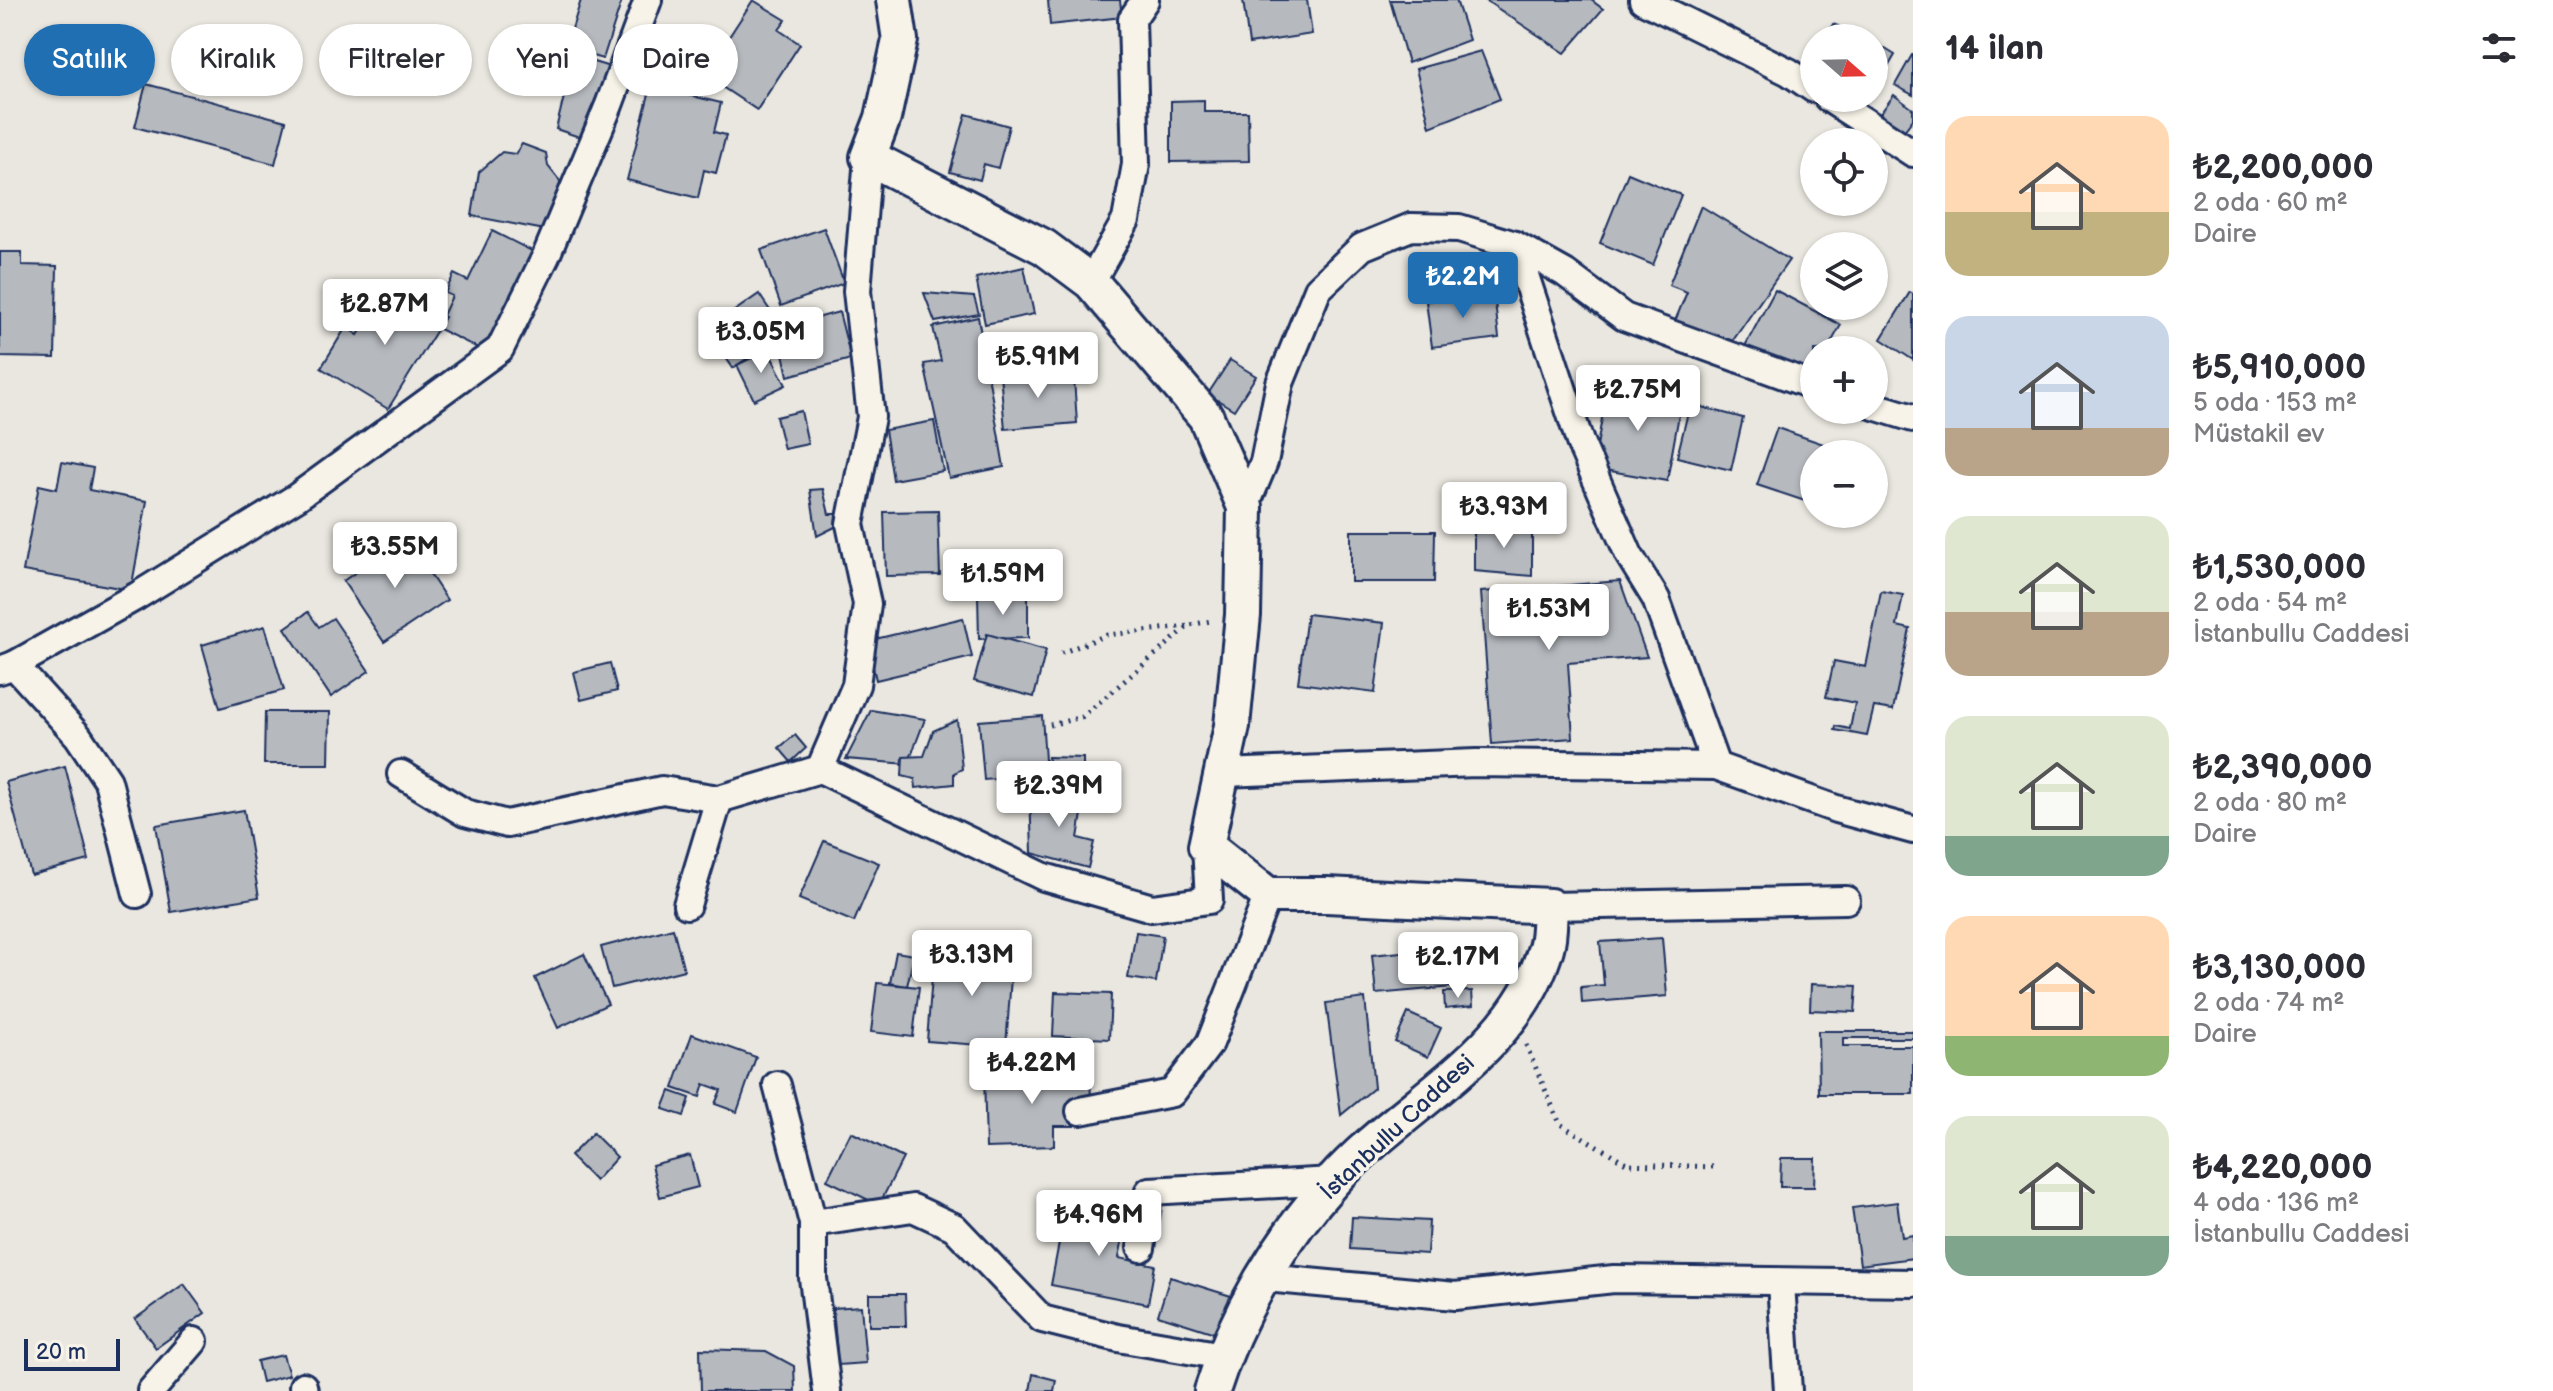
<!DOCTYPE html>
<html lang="tr">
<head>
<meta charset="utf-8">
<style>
	body { margin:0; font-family:"Balsamiq Sans",sans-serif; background:#f7f7f7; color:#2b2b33; height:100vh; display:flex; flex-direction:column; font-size:30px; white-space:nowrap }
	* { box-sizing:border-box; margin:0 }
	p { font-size:26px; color:#7c7c81 }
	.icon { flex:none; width:44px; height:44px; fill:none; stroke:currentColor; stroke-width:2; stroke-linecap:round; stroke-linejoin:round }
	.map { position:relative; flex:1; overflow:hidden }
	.drawer { display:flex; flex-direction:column; background:#fff; width:640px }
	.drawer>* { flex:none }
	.top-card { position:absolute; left:24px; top:24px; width:760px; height:72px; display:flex; gap:16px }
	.needle { width:52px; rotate:110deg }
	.controls { position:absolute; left:1800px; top:24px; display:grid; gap:16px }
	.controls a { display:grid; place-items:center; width:88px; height:88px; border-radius:50%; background:#fff; box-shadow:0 2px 6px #0004; font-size:40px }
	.scale { position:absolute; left:24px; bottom:20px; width:96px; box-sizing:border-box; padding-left:8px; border:4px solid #1b2f5e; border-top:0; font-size:22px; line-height:28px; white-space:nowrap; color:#1b2f5e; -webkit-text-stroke:6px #f7f3e8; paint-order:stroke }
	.price { position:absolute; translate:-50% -68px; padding:0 18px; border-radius:8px; background:#fff; color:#222; font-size:26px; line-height:52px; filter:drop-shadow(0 2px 4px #0008) }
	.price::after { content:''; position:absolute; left:50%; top:48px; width:24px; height:18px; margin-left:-12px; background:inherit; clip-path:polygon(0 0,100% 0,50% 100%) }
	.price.selected { background:#1f6fb2; color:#fff }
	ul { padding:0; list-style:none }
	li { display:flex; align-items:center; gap:24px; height:200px; padding:0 32px }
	li span { display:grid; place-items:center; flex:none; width:224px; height:160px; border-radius:24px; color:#555 }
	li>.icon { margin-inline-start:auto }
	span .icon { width:96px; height:96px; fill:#fffc; stroke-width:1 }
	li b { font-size:34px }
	h2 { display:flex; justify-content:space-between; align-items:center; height:96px; padding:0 32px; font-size:34px }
	.pill { padding:0 28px; border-radius:36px; background:#fff; box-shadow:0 2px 6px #0004; font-size:28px; line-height:72px }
	.pill.selected { background:#1f6fb2; color:#fff }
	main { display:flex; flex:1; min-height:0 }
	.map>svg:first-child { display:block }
	.building { fill:#b6babf; stroke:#1b2f5e; stroke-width:2 }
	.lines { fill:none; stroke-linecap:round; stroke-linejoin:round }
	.minor-casing { stroke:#1b2f5e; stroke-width:32 }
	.tertiary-casing { stroke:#1b2f5e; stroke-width:40 }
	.path { stroke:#1b2f5e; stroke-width:5; stroke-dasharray:2 6; stroke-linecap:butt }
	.minor { stroke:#f7f3e8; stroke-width:26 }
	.tertiary { stroke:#f7f3e8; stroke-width:34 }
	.labels { text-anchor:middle; stroke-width:7; stroke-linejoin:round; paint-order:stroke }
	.street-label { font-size:24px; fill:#1b2f5e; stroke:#f7f3e8 }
</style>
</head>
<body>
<main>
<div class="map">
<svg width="1913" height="1391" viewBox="0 0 1913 1391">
	<rect width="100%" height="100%" fill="#eae7e0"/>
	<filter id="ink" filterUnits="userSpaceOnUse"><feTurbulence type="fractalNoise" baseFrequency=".0125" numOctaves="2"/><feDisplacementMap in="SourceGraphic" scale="16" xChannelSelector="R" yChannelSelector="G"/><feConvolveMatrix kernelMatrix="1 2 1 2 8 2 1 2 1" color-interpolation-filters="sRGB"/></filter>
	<g filter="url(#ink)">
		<!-- building -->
		<g class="building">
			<polygon points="581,0 622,0 603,59 566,48"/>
			<polygon points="753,0 786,20 779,30 800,44 757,110 704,75"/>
			<polygon points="1048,0 1120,0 1122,17 1050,25"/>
			<polygon points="1243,0 1307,0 1312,34 1249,44"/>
			<polygon points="1390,0 1456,0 1469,40 1408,63"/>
			<polygon points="1485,0 1591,0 1603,9 1565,53"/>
			<polygon points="1833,24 1852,32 1850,38 1827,38"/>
			<polygon points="1874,42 1895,55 1874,91"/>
			<polygon points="1481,51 1500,99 1430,127 1416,69"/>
			<polygon points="1912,55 1913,55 1913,95 1895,85"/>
			<polygon points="574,56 613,68 588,140 556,129"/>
			<polygon points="146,84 286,121 275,164 135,127"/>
			<polygon points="651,86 721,103 714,132 726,135 716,173 704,170 698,198 627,180"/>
			<polygon points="1894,95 1913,109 1913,119 1898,139 1874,122"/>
			<polygon points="1204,100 1204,112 1248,112 1249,161 1171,162 1171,101"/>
			<polygon points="966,114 1009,126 998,168 984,164 980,180 950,172"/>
			<polygon points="522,144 546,153 548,166 563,185 545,230 472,216 479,172 502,152 515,154"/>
			<polygon points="1628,173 1681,195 1653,265 1600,243"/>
			<polygon points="1701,206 1789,260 1727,349 1675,321 1687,292 1669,285"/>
			<polygon points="824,228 844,283 781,306 761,250"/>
			<polygon points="492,231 536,253 488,353 437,328 452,296 445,293 454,274 468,281"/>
			<polygon points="0,252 22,252 22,265 57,266 55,358 0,357"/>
			<polygon points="1024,267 1034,314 985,324 976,278"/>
			<polygon points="390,284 445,317 388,409 321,368 346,327 358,335"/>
			<polygon points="1775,290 1841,325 1827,350 1814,350 1814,375 1744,348"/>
			<polygon points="1910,292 1913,294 1913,360 1881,339"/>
			<polygon points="924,293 974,297 979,314 935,322"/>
			<polygon points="1494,293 1499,338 1432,347 1426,301"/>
			<polygon points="759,294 785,333 733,368 707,330"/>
			<polygon points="839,312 851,359 788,376 782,349 796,345 791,325"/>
			<polygon points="978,317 1004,467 949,478 924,364 941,361 933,327"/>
			<polygon points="768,350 786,385 754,400 737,365"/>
			<polygon points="1230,360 1256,376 1234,410 1208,394"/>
			<polygon points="1056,370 1056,379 1074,378 1077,423 1005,429 1000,374"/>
			<polygon points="1608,385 1682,398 1667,481 1593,468"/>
			<polygon points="1690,404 1743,418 1731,470 1677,457"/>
			<polygon points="801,411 808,444 784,449 776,417"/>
			<polygon points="934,421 943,471 893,480 885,430"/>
			<polygon points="1777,428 1841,450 1839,454 1814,454 1814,504 1757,485"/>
			<polygon points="62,462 93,468 89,490 147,501 131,590 23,571 39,485 57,489"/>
			<polygon points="823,489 829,514 836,514 835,527 817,536 810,490"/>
			<polygon points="938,511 940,575 886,576 884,512"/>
			<polygon points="1474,527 1532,527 1532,576 1474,571"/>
			<polygon points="1351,531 1435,531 1434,582 1351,582"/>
			<polygon points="406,538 447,600 384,642 343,581"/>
			<polygon points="1620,581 1647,657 1568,663 1573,738 1492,744 1481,592"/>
			<polygon points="1881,591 1903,595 1897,626 1910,629 1893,710 1874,707 1867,736 1835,730 1836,726 1850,729 1855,703 1826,697 1834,661 1866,667"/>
			<polygon points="978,595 1028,595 1028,638 979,639"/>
			<polygon points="308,612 319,627 333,618 369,671 331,697 285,628"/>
			<polygon points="1307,614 1384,623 1375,693 1298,683"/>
			<polygon points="963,618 972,657 876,680 867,641"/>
			<polygon points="265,626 284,690 220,708 202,645"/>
			<polygon points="987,634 1046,650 1034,697 974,681"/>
			<polygon points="610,663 617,691 581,700 574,672"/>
			<polygon points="871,710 925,719 908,764 846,759"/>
			<polygon points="265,712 330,712 329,764 264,764"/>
			<polygon points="1042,716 1046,775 984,780 979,721"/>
			<polygon points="957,720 962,769 954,773 954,784 916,788 915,779 902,776 903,757 924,756 933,731"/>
			<polygon points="795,735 806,748 791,762 779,748"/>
			<polygon points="1048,757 1083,758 1083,779 1048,778"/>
			<polygon points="65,766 89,860 31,875 6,782"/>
			<polygon points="1030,790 1084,802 1078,838 1094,842 1088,868 1032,853"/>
			<polygon points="244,810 259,897 171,912 156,825"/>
			<polygon points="824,841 879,863 854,922 799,899"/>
			<polygon points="673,928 684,970 612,988 601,947"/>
			<polygon points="1136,932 1163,936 1156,982 1128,978"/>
			<polygon points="1662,938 1667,996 1582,1003 1581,987 1604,985 1600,942"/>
			<polygon points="951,944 1013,949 1006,1047 927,1041 932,976 948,977"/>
			<polygon points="1450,947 1453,987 1376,994 1372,955"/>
			<polygon points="896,952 914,955 907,986 890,983"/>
			<polygon points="584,954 608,1004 558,1028 535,978"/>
			<polygon points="877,983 919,987 913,1037 871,1032"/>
			<polygon points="1811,984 1857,986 1855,1012 1810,1010"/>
			<polygon points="1472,991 1473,1006 1445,1009 1444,992"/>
			<polygon points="1055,992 1111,994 1109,1039 1053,1036"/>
			<polygon points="1365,998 1374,1088 1341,1115 1326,1003"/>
			<polygon points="1408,1013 1441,1028 1428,1057 1395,1042"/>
			<polygon points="1818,1031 1913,1031 1913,1038 1843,1038 1843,1046 1913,1046 1913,1094 1819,1094"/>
			<polygon points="692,1034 756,1057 737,1112 715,1104 721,1090 704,1084 700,1097 673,1088"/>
			<polygon points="1090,1070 1091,1104 1073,1104 1074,1126 1054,1126 1054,1146 986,1148 984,1074"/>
			<polygon points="670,1091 690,1098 684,1116 663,1109"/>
			<polygon points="851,1132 903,1158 879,1205 827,1180"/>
			<polygon points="593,1133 617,1157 595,1181 570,1156"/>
			<polygon points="690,1155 698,1187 660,1197 652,1165"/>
			<polygon points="1781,1158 1815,1158 1814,1187 1780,1187"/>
			<polygon points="1897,1202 1902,1237 1913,1235 1913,1258 1860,1265 1852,1208"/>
			<polygon points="1066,1206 1127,1217 1119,1258 1155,1265 1148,1304 1051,1285"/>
			<polygon points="1352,1217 1429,1221 1427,1254 1350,1249"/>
			<polygon points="1170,1277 1231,1296 1218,1334 1158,1315"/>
			<polygon points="184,1284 205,1313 156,1348 135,1319"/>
			<polygon points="869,1294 905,1294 906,1326 869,1326"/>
			<polygon points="861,1306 866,1363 838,1365 833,1308"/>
			<polygon points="700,1349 766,1351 794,1366 795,1391 701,1391"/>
			<polygon points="283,1355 289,1375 262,1382 257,1361"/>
			<polygon points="1033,1374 1056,1380 1054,1391 1030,1391"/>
		</g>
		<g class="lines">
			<defs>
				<g id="minor">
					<polyline points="1643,0 1789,72 1814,89"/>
					<polyline points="1828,98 1913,153"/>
					<polyline points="868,157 857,291 871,417 850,524 867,604 856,685 820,769 1044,877 1152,908 1209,900 1206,846"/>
					<polyline points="1515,245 1580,442 1629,555 1656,599 1716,766"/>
					<polyline points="1091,282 1126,220 1136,164 1132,19 1145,0"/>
					<polyline points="1874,406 1913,418"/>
					<polyline points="1245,507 1264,462 1280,383 1318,289 1362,247 1411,227 1459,228 1515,245 1565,273 1624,317 1814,386"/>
					<polyline points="14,665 78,736 108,781 137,894"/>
					<polyline points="0,670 14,665 137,596 297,497 500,349 546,256 609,105 648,0"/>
					<polyline points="1223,773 1476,763 1716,766 1836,809 1913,830"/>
					<polyline points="401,774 465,813 507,824 662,790 719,799 820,769"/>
					<polyline points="687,905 719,799"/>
					<polyline points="1550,906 1846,900"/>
					<polyline points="777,1085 813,1223 813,1278 827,1391"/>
					<polyline points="1080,1111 1172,1093 1210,1043 1268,895"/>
					<polyline points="813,1223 913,1208 954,1227 1042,1319 1118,1338 1223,1356"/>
					<polyline points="1141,1248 1149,1191 1333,1181"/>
					<polyline points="1266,1278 1455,1296 1614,1279 1913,1283"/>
					<polyline points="1781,1283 1788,1391"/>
					<polyline points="303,1386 304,1391"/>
					<polyline points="151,1391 194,1341"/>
				</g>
				<path id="tertiary" d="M894,0l6,40 -17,78 -15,39 176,90 47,35 115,135 39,90 -2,108 -11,111 -26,120 62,49h59l223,11c-1,13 0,29 -4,42 -30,106 -145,156 -214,234 -52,58 -97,134 -120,209"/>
			</defs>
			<!-- minor casing -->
			<use href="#minor" class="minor-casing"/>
			<!-- tertiary casing -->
			<use href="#tertiary" class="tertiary-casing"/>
			<!-- path -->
			<g class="path">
				<polyline points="1061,653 1107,635 1189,626"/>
				<polyline points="1050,725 1082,717 1190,625 1211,621"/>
				<polyline points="1526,1045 1560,1124 1628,1164 1716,1167"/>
			</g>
			<!-- minor -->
			<use href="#minor" class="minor"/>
			<!-- tertiary -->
			<use href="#tertiary" class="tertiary"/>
		</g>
	</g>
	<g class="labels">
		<!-- street labels -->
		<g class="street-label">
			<text transform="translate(1397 1127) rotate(-43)" y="8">İstanbullu Caddesi</text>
		</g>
	</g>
</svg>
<div class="controls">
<a><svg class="needle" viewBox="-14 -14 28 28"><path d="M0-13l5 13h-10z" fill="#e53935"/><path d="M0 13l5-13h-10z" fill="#7c7c81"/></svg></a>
<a><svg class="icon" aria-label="locate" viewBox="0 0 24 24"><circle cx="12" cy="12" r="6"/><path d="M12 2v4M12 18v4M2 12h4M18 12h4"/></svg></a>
<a><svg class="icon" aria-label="layers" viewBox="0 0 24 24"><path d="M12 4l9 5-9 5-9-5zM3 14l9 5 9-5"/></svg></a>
<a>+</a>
<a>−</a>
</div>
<div class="scale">20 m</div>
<b class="price selected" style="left:1463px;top:320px">₺2.2M</b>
<b class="price" style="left:385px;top:347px">₺2.87M</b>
<b class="price" style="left:761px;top:375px">₺3.05M</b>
<b class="price" style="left:1038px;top:400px">₺5.91M</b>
<b class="price" style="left:1638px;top:433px">₺2.75M</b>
<b class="price" style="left:1504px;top:550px">₺3.93M</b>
<b class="price" style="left:395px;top:590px">₺3.55M</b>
<b class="price" style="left:1003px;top:617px">₺1.59M</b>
<b class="price" style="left:1549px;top:652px">₺1.53M</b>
<b class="price" style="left:1059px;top:829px">₺2.39M</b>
<b class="price" style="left:972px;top:998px">₺3.13M</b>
<b class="price" style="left:1458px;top:1000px">₺2.17M</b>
<b class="price" style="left:1032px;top:1106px">₺4.22M</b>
<b class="price" style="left:1099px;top:1258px">₺4.96M</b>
<div class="top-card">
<a class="pill selected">Satılık</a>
<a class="pill">Kiralık</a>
<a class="pill">Filtreler</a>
<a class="pill">Yeni</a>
<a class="pill">Daire</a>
</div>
</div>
<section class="drawer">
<h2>14 ilan<svg class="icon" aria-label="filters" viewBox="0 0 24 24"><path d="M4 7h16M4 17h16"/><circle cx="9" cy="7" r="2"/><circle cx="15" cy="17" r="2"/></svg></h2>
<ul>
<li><span style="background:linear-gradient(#ffd9b3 60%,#c2b280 0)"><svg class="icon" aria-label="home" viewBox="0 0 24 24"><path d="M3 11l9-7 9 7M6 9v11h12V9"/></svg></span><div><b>₺2,200,000</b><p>2 oda · 60 m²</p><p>Daire</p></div></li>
<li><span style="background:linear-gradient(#c9d6e8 70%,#b9a48a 0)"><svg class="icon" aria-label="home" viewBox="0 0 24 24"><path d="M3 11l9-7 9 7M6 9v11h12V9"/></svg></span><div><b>₺5,910,000</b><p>5 oda · 153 m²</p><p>Müstakil ev</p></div></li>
<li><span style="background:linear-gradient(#dfe7d0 60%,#b9a48a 0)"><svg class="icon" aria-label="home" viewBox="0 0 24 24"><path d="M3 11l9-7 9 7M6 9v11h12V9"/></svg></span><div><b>₺1,530,000</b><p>2 oda · 54 m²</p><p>İstanbullu Caddesi</p></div></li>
<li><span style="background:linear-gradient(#dfe7d0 75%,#7fa58c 0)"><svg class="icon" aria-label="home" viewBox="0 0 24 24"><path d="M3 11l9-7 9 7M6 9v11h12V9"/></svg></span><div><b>₺2,390,000</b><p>2 oda · 80 m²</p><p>Daire</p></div></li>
<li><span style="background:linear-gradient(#ffd9b3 75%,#8fb573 0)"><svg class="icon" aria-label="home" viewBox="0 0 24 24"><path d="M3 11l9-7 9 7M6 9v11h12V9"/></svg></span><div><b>₺3,130,000</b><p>2 oda · 74 m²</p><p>Daire</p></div></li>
<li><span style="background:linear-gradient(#dfe7d0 75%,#7fa58c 0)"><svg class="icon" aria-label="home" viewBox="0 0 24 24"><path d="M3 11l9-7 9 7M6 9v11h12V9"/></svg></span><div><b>₺4,220,000</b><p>4 oda · 136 m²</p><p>İstanbullu Caddesi</p></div></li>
</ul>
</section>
</main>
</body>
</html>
